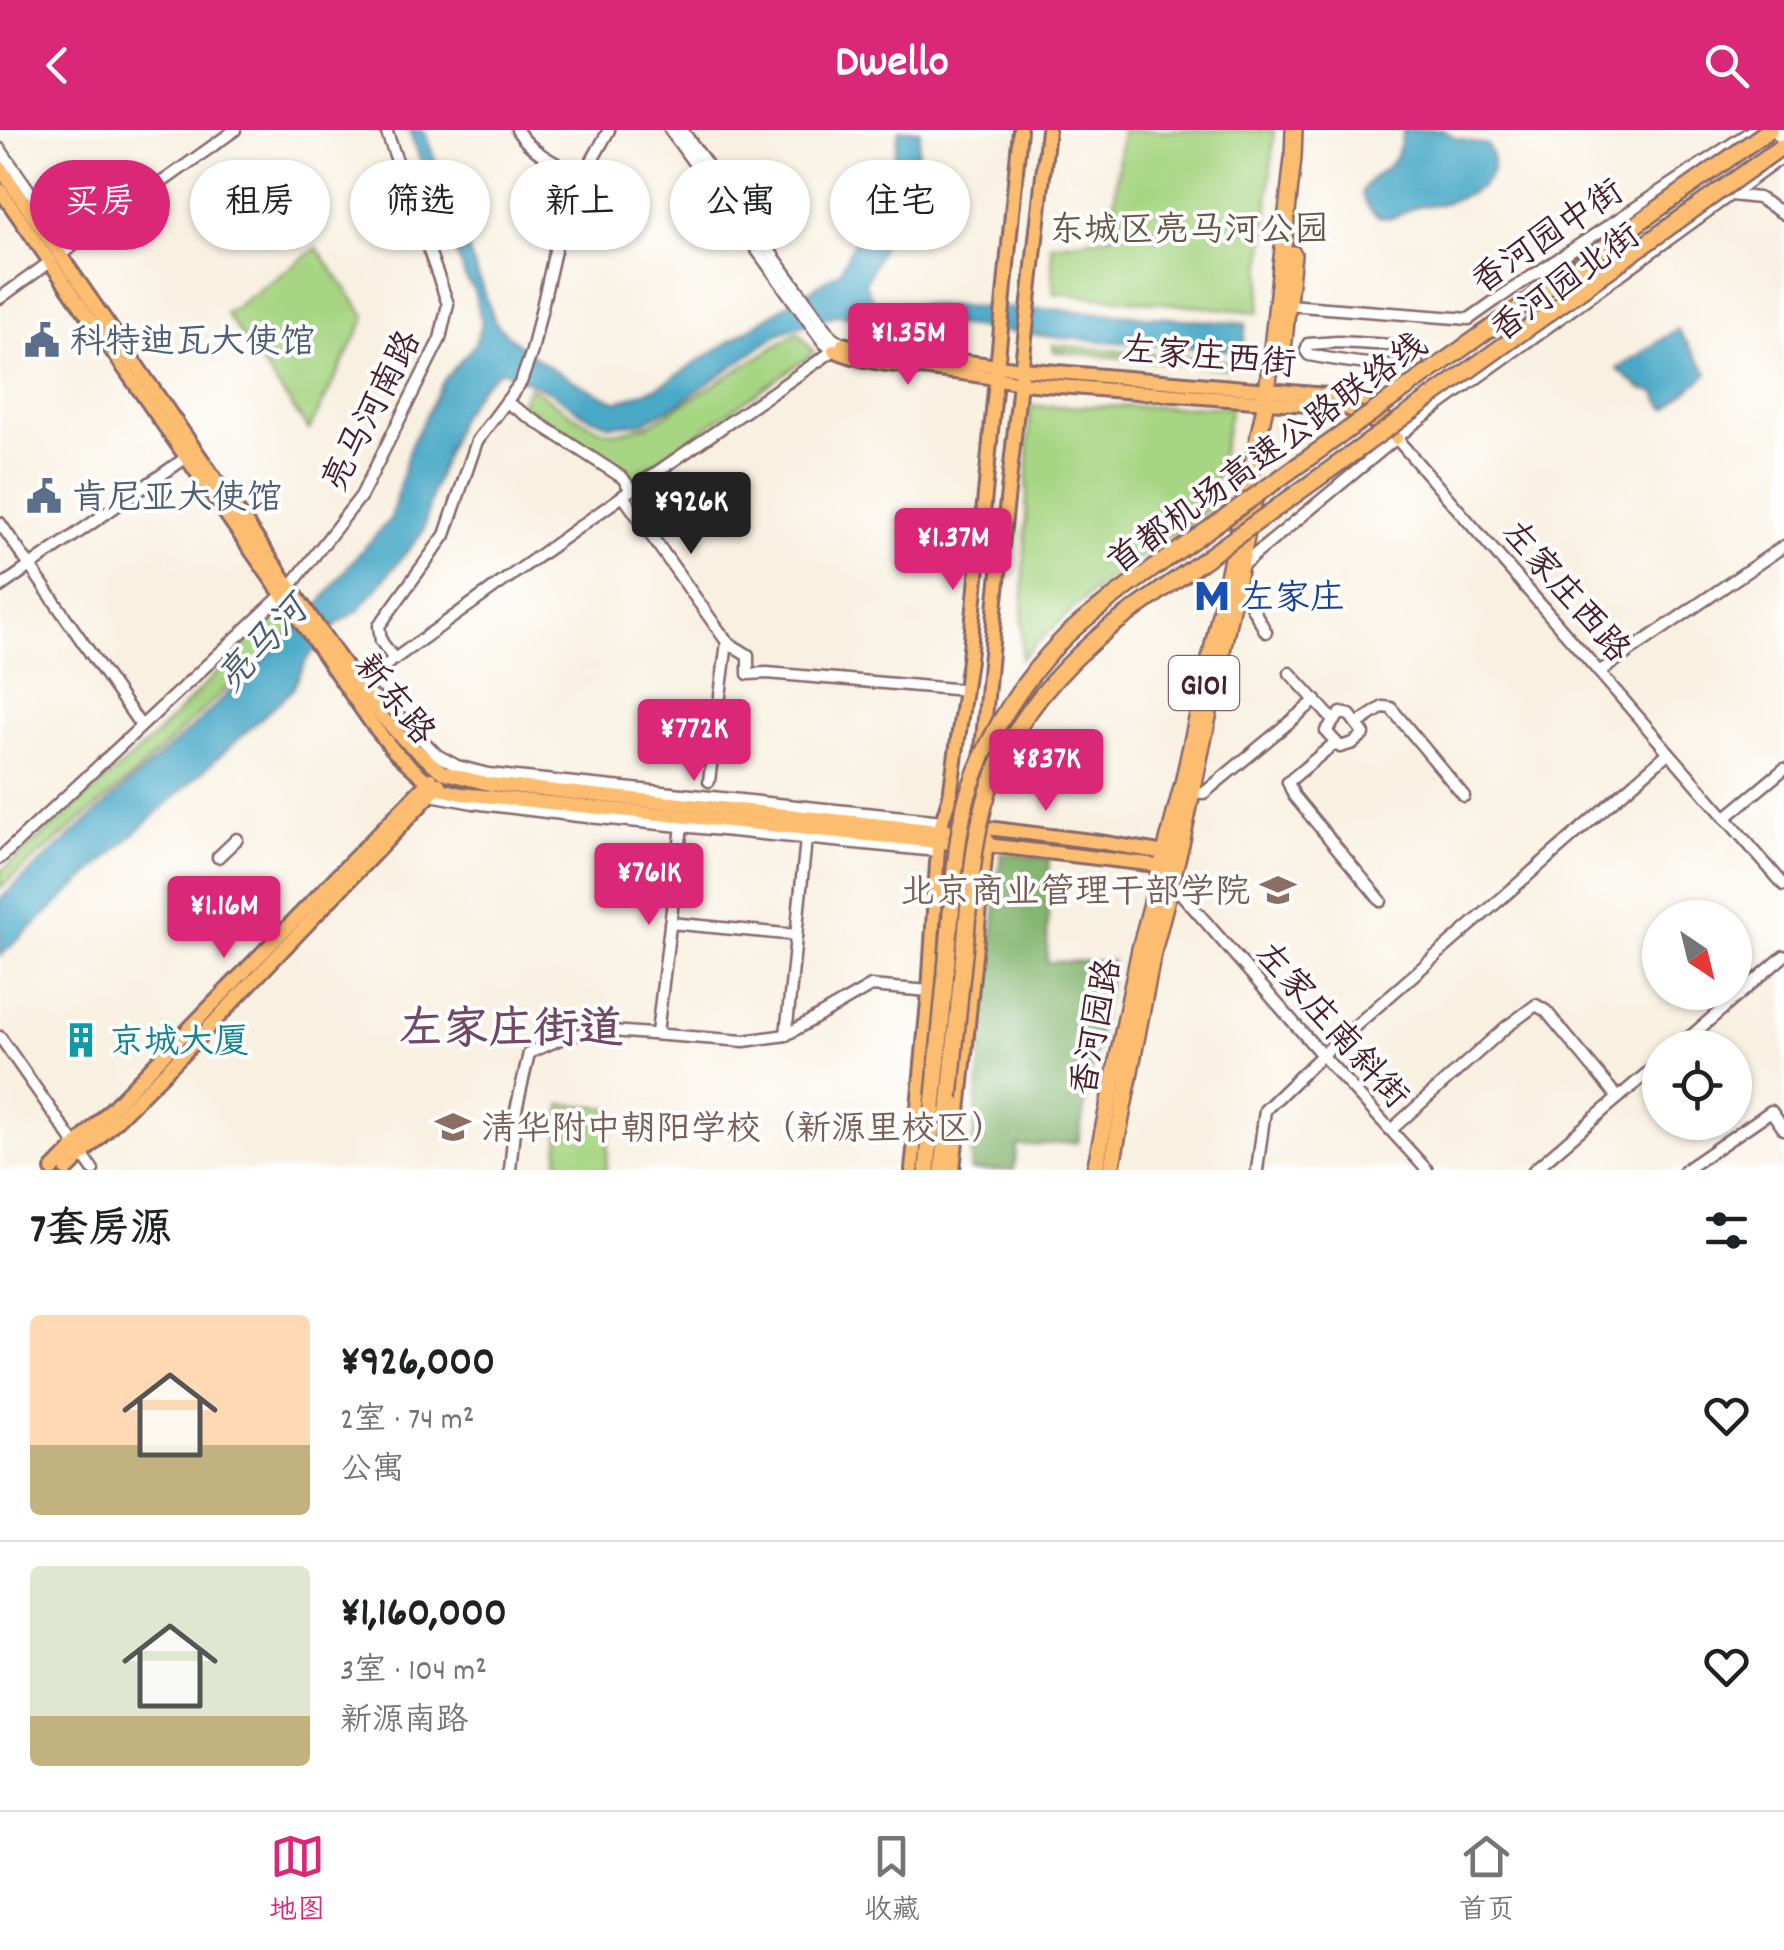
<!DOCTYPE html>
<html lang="zh">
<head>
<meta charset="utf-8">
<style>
	body { margin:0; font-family:Dekko,"LXGW WenKai TC",sans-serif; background:#f2f2f2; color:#202124; height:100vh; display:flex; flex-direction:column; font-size:38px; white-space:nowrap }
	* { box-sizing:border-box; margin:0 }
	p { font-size:32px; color:#757577 }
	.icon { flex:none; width:55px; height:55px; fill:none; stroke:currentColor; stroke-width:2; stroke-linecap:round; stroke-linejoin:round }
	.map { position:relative; height:1040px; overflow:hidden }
	.sheet { display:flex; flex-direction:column; background:#fff; flex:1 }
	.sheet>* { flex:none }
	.hud { position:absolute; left:30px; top:30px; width:1000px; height:90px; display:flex; gap:20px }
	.needle { width:65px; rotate:145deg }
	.fabs { position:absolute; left:1642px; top:770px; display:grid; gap:20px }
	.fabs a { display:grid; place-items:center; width:110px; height:110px; border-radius:50%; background:#fff; box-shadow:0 2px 8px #0004; font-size:50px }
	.price { position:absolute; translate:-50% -85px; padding:0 22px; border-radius:10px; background:#db2777; color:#fff; font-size:32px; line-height:65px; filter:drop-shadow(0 2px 5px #0008) }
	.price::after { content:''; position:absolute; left:50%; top:60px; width:30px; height:22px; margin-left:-15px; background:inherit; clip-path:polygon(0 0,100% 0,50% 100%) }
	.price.on { background:#222; color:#fff }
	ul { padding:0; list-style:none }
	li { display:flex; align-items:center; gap:30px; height:250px; padding:0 30px }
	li+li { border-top:2px solid #e0e0e0 }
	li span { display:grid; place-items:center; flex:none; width:280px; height:200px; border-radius:10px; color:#555 }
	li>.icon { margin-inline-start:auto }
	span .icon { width:120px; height:120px; fill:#fffc; stroke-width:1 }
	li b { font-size:42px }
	h2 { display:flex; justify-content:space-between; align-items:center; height:120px; padding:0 30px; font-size:42px }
	.pill { padding:0 35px; border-radius:45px; background:#fff; box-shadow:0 2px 8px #0004; font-size:35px; line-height:90px }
	.pill.on { background:#db2777; color:#fff }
	header { display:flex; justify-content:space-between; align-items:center; height:130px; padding:0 30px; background:#db2777; color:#fff; font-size:45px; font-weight:700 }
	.dock { display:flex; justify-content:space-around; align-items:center; height:140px; border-top:2px solid #e0e0e0; background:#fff; font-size:28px; color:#757577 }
	.dock a { display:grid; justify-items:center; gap:5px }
	.dock .on { color:#db2777 }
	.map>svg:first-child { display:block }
	.green { fill:#a7d583; stroke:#787a57; stroke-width:2.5 }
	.forest { fill:#85b671; stroke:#686a4e; stroke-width:2.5 }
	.water { fill:#48a9c7; stroke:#496479; stroke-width:2.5 }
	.pier { fill:#f8f0e0 }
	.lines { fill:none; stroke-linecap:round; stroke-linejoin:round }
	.minor-casing { stroke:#87686a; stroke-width:15 }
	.major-casing { stroke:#87686a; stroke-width:18 }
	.highway-casing { stroke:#87686a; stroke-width:20 }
	.minor { stroke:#fff; stroke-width:10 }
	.major { stroke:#fcbd6f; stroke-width:12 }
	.highway { stroke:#fcbd6f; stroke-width:15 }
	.highway-bridge-casing { stroke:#87686a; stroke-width:20; stroke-linecap:butt }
	.highway-bridge { stroke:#fcbd6f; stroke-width:15 }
	.labels { text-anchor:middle; stroke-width:8; stroke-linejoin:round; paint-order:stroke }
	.shield { fill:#fff; stroke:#80626b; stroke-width:2.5 }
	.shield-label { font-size:32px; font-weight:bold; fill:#4a1f2b }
	.park-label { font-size:35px; fill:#665645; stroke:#fff }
	.street-label { font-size:35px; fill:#4a1f2b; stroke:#fff }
	.service-label { font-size:35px; fill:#4e5e75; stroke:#fff; text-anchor:start }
	.transit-label { font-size:35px; fill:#164399; stroke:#fff; text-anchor:start }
	.education-label { font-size:35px; fill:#785e54; stroke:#fff; text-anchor:end }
	.culture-label { font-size:35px; fill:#0d838f; stroke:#fff; text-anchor:start }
	.water-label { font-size:38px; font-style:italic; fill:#495d71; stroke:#fff }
	.district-label { font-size:45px; font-weight:bold; fill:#734766; stroke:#fff }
</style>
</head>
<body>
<header><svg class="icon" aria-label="back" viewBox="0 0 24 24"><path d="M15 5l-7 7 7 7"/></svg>Dwello<svg class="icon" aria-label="search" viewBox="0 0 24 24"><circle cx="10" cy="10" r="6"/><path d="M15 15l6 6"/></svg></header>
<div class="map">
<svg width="1784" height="1040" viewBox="0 0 1784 1040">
	<rect width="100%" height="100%" fill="#fff"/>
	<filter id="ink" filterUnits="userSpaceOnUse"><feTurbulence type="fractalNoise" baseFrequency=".01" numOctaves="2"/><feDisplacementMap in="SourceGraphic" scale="20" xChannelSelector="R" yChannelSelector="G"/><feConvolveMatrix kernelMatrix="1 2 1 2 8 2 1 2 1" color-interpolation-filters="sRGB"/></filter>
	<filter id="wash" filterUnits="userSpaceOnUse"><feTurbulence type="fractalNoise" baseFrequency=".0048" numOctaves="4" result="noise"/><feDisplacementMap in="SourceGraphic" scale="40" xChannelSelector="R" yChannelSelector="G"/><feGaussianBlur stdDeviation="2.25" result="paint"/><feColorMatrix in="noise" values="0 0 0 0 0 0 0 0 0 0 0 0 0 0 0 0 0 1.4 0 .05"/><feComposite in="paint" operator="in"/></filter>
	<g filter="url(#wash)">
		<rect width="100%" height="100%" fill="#f8f0e0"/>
		<!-- green -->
		<g class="green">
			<polygon points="1122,0 1274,0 1259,182 1054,163 1051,115 1111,106"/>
			<polygon points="317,118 366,187 309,300 226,184"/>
			<path d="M798,202l16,21 -183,127 -110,-76 8,-18c19,12 63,44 83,46 13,1 27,-5 39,-8z"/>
			<polygon points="1053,215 1219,230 1227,232 1226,238 1054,221"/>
			<polygon points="1030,276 1231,277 1210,377 1093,461 1021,528"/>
			<polygon points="281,477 299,499 245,541 129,650 0,758 0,742 149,612"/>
			<polygon points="562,974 611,978 606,1040 557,1040"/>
		</g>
		<!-- forest -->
		<polygon class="forest" points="1001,723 1049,729 1047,832 1112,831 1078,1012 1017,1016 1014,1040 970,1040"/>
		<!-- water -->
		<g class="water">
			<path d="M409,0h15l71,192c32,36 78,60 122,80l41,-15 182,-116 54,-112 5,-29h21l-2,23 -33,87 -20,44 9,19 191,7 181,14 -4,27 -181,-13 -89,-11 -136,-12 -54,17 -104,72 -36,19 -32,2 -25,-10 -34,-23 -50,-22 -20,16 -22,32 -26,71 -10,43 -64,78 -22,14 -30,35 -14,30 -293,267v-57l203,-181 116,-113 30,-40 42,-47 18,-69 35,-69 31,-36 7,-20 -8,-33 -9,-14z"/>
			<path d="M1403,0h41l11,8 32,7c21,35 -18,52 -48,59 -8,2 -16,0 -24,3 -12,4 -21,15 -36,9 -11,-4 -13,-13 -17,-24 8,-16 19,-17 30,-30 7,-9 9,-21 11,-32z"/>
			<polygon points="1677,199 1708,243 1668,278 1665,278 1655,262 1642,259 1617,239"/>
		</g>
		<!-- pier -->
		<polygon class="pier" points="1754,0 1784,0 1784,8 1485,221 1405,247 1397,247 1468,196 1484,193"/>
	</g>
	<g filter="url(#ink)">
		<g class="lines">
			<defs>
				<g id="minor">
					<path d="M517,0c14,23 42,35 66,47"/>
					<polyline points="670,0 824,213 834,220"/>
					<polyline points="682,0 832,207 843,214 631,360 358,555 393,580 437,625 457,636 488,644 943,691"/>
					<polyline points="0,19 70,118"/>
					<polyline points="1731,65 1758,68 1784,84"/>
					<polyline points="60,125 235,0"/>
					<polyline points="0,168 50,132"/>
					<polyline points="1288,175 1469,189 1496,170 1753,0"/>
					<path d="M1338,212l55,3 22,9 2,7c-23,10 -82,-1 -108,-6l-3,-4 2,-7z"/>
					<polyline points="506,272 623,348 631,360"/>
					<polyline points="1396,308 1784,755"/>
					<polyline points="623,366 727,512 748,525 748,544 767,543 965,560"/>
					<polyline points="0,393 141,596"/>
					<polyline points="1240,437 1416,292 1784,26"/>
					<polyline points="1237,451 1266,502"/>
					<polyline points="0,457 187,327"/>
					<polyline points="290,457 361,366 440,209 448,174 386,0"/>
					<polyline points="394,529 381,511 379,496 445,405 477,311 521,252 532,221 564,81 609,0"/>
					<polyline points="1599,542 1784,416"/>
					<polyline points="1290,543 1334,591 1326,601 1340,617 1353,613 1364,604 1350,585 1341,583 1334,591"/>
					<polyline points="1357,594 1383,577 1391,578 1464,666"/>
					<polyline points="1336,612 1288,652 1294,666 1381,771"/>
					<polyline points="709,651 727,512"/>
					<polyline points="426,661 431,665 473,673 578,686 937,721"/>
					<polyline points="1192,662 1204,663 1316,570"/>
					<polyline points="1725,688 1784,639"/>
					<polyline points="218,727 237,709"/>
					<polyline points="0,728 282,465"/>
					<polyline points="1170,751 1322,925 1427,1040"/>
					<polyline points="670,793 796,805"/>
					<polyline points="657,903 682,696"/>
					<polyline points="786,905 806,709"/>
					<polyline points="0,907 93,1040"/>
					<polyline points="1677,918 1784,826"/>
					<polyline points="1391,1000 1505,898 1536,875 1546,881 1618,968"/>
					<polyline points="510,1040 516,980 529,923 563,908 598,900 744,911 786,905 871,856 929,861"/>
					<polyline points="1257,1040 1265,980 1322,925 1668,623"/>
					<polyline points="1534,1040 1660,932"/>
					<polyline points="1685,1040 1771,981 1784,999"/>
				</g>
				<g id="major">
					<polyline points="0,38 358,555 382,587 405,611 442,642 489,654 939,701 987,698 1099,712 1171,724"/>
					<polyline points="0,60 372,594 395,622 427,651 437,658 461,664 938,712 987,715 1148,734 1160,738"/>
					<polyline points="843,214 858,218 1022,239 1362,268 1379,280 1396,308"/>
					<path d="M834,220c24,11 51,14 77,17 36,4 73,8 109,16l326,25 18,7 26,19"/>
					<polyline points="983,675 980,641 996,470 1048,0"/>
					<polyline points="52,1040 431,649"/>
					<polyline points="67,1040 191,916 437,658 439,654"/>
					<polyline points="912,1040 929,861 939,701 950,666 969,530 1020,0"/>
					<polyline points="953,1040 987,709"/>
				</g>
				<g id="highway">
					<polyline points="1283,220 1293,124"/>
					<polyline points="927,1040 934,966"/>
					<polyline points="943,1040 950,968"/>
					<polyline points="1095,1040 1140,819 1183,653 1266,272 1293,28 1294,0"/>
					<polyline points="1111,1040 1153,822 1182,710 1256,360"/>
				</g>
			</defs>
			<!-- minor casing -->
			<use href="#minor" class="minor-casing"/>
			<!-- major casing -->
			<use href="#major" class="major-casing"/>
			<!-- highway casing -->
			<use href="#highway" class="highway-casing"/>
			<!-- minor -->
			<use href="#minor" class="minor"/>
			<!-- major -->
			<use href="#major" class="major"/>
			<!-- highway -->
			<use href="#highway" class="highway"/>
			<defs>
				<g id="highway-bridge">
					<path d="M934,966c6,-61 12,-122 17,-183 4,-42 6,-88 20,-128 19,-54 53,-107 93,-147 20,-20 43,-36 66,-53l639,-455"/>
					<path d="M950,968c5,-54 10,-108 16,-162 5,-56 8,-113 30,-166 24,-57 68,-105 114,-143l671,-480"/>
				</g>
			</defs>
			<!-- highway-bridge casing -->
			<use href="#highway-bridge" class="highway-bridge-casing"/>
			<!-- highway-bridge -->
			<use href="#highway-bridge" class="highway-bridge"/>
		</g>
	</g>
	<!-- icons -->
	<defs>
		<symbol id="civic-bare" viewBox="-9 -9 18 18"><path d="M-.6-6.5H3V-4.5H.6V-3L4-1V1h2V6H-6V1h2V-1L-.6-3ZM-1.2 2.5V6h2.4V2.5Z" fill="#5c6f8a" stroke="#fff" stroke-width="2.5" paint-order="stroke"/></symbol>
		<symbol id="metro-bare" viewBox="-9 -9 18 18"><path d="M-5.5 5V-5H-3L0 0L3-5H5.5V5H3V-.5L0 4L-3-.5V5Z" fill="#1a4fb4" stroke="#fff" stroke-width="2.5" paint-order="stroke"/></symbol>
		<symbol id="university-bare" viewBox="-9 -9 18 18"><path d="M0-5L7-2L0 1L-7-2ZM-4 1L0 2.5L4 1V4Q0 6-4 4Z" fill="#8d6e63" stroke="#fff" stroke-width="2.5" paint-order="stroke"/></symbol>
		<symbol id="building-bare" viewBox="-9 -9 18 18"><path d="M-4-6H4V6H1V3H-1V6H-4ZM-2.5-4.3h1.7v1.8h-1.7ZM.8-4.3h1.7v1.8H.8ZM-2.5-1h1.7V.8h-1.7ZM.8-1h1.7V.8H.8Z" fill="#0f9aa8" stroke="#fff" stroke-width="2.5" paint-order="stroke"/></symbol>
		<symbol id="school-bare" viewBox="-9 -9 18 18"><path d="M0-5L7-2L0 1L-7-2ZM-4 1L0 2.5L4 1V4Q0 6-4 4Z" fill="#8d6e63" stroke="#fff" stroke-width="2.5" paint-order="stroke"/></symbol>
	</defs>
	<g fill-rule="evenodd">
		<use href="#civic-bare" x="17" y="185" width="50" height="50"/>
		<use href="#civic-bare" x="19" y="341" width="50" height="50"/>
		<use href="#metro-bare" x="1187" y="441" width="50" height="50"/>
		<use href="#university-bare" x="1253" y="735" width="50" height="50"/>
		<use href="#building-bare" x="56" y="885" width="50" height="50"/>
		<use href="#school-bare" x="428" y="972" width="50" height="50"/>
	</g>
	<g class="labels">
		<!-- shield labels -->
		<rect class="shield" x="1169" y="526" width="70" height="54" rx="8"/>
		<g class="shield-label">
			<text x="1204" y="564">G101</text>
		</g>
		<!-- park labels -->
		<g class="park-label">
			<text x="1189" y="110">东城区亮马河公园</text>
		</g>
		<!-- street labels -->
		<g class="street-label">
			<text transform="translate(1546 105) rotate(-34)" y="12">香河园中街</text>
			<text transform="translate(1564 151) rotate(-36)" y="12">香河园北街</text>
			<text transform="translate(1209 225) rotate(5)" y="12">左家庄西街</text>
			<text transform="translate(370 280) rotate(-63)" y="12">亮马河南路</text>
			<text transform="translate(1266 322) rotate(-36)" y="12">首都机场高速公路联络线</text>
			<text transform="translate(1567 460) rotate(49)" y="12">左家庄西路</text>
			<text transform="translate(396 568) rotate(51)" y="12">新东路</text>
			<text transform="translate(1333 894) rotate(48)" y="12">左家庄南斜街</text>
			<text transform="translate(1094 897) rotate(-79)" y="12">香河园路</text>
		</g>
		<!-- service labels -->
		<g class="service-label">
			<text x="70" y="222">科特迪瓦大使馆</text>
			<text x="72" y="378">肯尼亚大使馆</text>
		</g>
		<!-- transit labels -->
		<g class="transit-label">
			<text x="1240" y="478">左家庄</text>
		</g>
		<!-- education labels -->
		<g class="education-label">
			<text x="1250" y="772">北京商业管理干部学院</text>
			<text x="481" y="1009" text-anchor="start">清华附中朝阳学校（新源里校区）</text>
		</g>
		<!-- culture labels -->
		<g class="culture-label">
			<text x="109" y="922">京城大厦</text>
		</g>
		<!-- water labels -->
		<g class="water-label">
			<text transform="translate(261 513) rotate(-47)" y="13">亮马河</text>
		</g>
		<!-- district labels -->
		<g class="district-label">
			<text x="511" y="912">左家庄街道</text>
		</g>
	</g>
</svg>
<div class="fabs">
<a><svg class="needle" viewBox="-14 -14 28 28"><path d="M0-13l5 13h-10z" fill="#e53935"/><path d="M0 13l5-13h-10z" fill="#757577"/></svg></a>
<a><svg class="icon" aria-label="locate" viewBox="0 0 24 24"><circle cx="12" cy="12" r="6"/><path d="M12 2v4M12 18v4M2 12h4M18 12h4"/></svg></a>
</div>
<b class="price" style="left:908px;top:258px">¥1.35M</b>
<b class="price on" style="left:691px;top:427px">¥926K</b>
<b class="price" style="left:953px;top:463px">¥1.37M</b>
<b class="price" style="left:694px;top:654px">¥772K</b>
<b class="price" style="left:1046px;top:684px">¥837K</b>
<b class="price" style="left:649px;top:798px">¥761K</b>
<b class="price" style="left:224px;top:831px">¥1.16M</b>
<div class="hud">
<a class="pill on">买房</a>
<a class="pill">租房</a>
<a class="pill">筛选</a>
<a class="pill">新上</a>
<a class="pill">公寓</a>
<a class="pill">住宅</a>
</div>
</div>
<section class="sheet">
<h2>7套房源<svg class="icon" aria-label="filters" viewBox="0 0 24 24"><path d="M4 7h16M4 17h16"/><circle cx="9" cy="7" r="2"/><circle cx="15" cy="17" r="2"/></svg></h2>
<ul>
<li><span style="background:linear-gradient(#ffd9b3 65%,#c2b280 0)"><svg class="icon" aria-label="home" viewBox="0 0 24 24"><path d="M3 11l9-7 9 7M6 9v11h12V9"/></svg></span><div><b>¥926,000</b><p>2室 · 74 m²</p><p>公寓</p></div><svg class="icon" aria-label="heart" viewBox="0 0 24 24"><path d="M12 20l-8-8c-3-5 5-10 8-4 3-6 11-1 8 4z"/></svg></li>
<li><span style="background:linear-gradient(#dfe7d0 75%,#c2b280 0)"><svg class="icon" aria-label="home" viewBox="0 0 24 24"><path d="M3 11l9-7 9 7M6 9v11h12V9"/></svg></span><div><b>¥1,160,000</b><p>3室 · 104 m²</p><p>新源南路</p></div><svg class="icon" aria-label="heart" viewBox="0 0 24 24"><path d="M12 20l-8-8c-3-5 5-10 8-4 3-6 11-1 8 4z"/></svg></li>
</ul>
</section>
<nav class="dock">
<a class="on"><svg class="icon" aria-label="map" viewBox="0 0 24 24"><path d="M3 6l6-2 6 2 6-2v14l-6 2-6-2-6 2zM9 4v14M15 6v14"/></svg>地图</a>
<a><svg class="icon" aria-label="saved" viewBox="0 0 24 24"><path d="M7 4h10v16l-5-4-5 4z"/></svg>收藏</a>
<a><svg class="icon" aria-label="home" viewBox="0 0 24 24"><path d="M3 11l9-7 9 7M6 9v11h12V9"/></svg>首页</a>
</nav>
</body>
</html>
